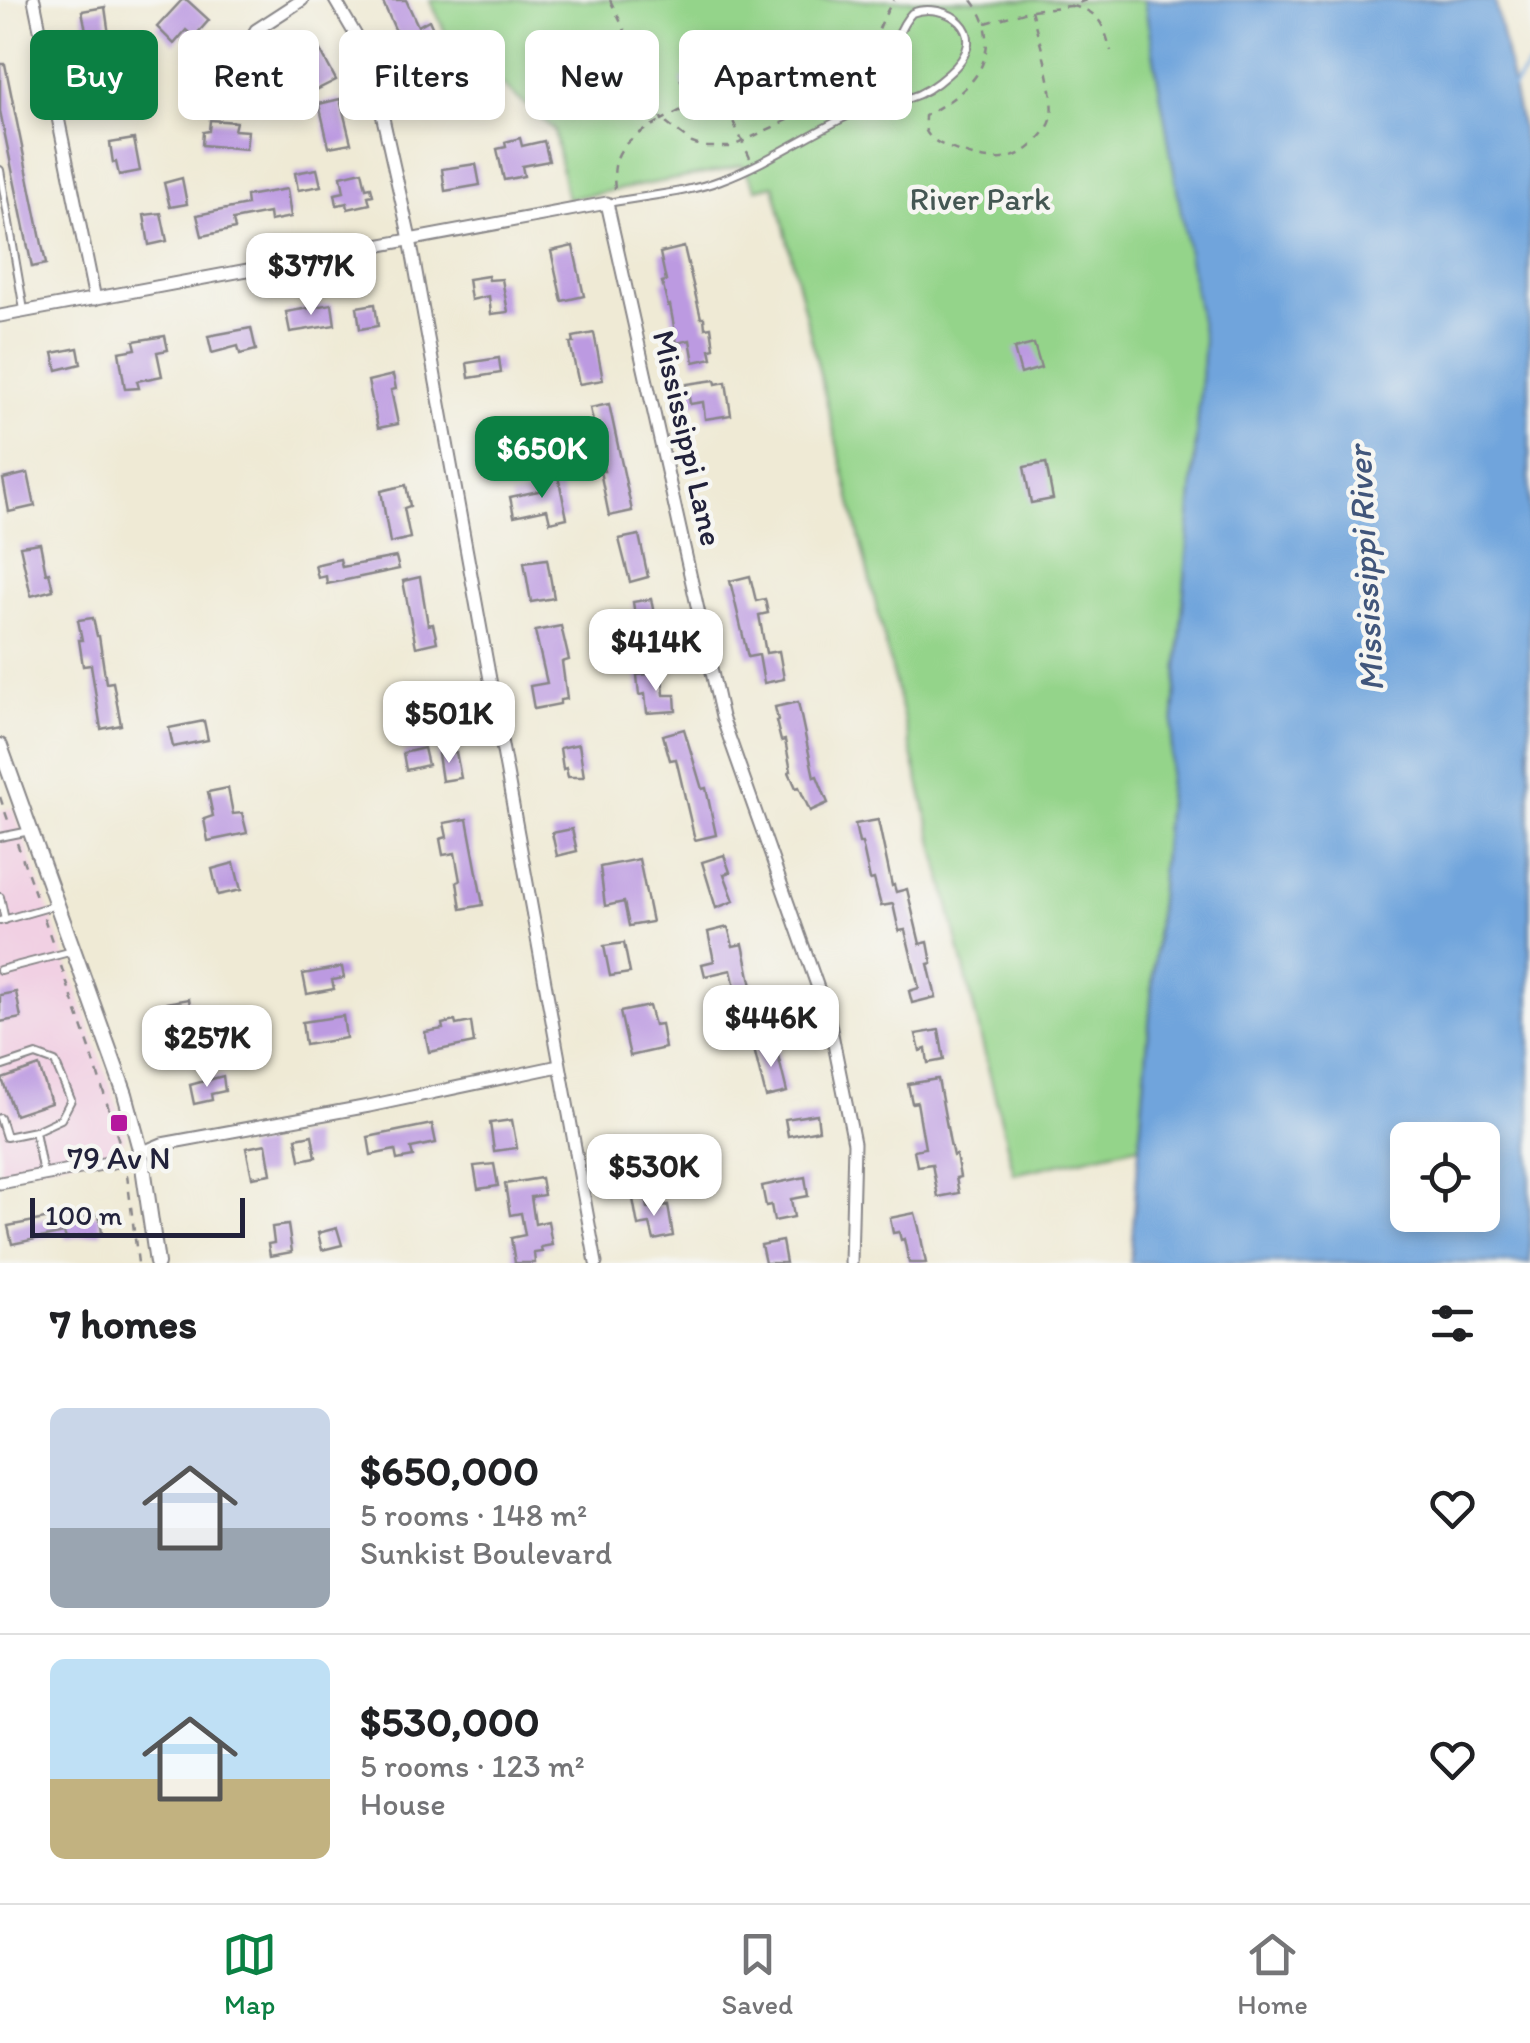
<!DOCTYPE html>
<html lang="en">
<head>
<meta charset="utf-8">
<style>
	body { margin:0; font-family:Itim,sans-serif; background:#f6f6f6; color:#202124; height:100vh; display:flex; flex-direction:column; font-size:38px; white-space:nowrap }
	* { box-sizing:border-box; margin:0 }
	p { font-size:32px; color:#757577 }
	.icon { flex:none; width:55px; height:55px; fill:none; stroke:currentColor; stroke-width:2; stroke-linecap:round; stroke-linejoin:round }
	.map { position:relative; height:1263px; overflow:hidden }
	.sheet { display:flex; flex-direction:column; background:#fff; flex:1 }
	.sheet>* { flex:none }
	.guide { position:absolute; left:30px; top:30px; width:1000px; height:90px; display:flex; gap:20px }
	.fabs { position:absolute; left:1390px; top:1122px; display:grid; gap:20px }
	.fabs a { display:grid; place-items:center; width:110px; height:110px; border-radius:15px; background:#fff; box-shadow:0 5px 15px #0003; font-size:50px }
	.scale { position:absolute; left:30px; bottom:25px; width:215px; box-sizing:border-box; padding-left:10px; border:5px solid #22223b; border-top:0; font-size:28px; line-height:35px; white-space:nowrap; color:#22223b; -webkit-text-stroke:8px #f6f6f2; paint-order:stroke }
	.price { position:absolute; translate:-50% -85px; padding:0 22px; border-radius:20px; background:#fff; color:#222; font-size:32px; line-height:65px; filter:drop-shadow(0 2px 5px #0008) }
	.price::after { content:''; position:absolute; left:50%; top:60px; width:30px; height:22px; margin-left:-15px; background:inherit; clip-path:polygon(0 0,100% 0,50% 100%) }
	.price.on { background:#0b8043; color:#fff }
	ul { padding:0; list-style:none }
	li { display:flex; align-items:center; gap:30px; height:250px; padding:0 50px }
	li+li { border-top:2px solid #e0e0e0 }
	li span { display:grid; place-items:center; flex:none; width:280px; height:200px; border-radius:15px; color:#555 }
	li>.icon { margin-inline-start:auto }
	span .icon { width:120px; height:120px; fill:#fffc; stroke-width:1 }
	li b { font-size:42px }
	h2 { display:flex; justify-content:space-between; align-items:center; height:120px; padding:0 50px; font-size:42px }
	.chip { padding:0 35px; border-radius:15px; background:#fff; box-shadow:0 5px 15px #0003; font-size:35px; line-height:90px }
	.chip.on { background:#0b8043; color:#fff }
	.tabs { display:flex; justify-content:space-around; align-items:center; height:140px; border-top:2px solid #e0e0e0; background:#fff; font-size:28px; color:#757577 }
	.tabs a { display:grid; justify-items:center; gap:5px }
	.tabs .on { color:#0b8043 }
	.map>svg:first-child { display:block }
	.built { fill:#f1d0e3 }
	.green { fill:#94d48a; stroke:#5b7b62; stroke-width:2.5 }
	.water { fill:#6fa4dc; stroke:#48638c; stroke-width:2.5; fill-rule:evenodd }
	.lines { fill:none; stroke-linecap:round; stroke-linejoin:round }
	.stream { stroke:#6fa4dc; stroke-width:4 }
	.building { fill:#bc9ae1 }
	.service-casing { stroke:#888688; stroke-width:10 }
	.minor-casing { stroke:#888688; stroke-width:15 }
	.tertiary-casing { stroke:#888688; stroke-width:18 }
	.path { stroke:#888688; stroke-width:2.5; stroke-dasharray:8 8; stroke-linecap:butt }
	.service { stroke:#fff; stroke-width:6 }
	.minor { stroke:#fff; stroke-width:11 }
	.tertiary { stroke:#fff; stroke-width:14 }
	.poi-dot { fill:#b5179e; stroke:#f6f6f2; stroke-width:4 }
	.labels { text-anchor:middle; stroke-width:9; stroke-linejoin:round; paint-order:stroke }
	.park-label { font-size:32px; fill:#445753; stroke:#f6f6f2 }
	.street-label { font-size:32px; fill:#22223b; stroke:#f6f6f2 }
	.poi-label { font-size:32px; fill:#22223b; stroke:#f6f6f2 }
	.water-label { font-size:35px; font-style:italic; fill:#41567b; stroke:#f6f6f2 }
</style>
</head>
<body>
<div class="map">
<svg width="1530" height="1263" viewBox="0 0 1530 1263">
	<rect width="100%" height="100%" fill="#f6f6f2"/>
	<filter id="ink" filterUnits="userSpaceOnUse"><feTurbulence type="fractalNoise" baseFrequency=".01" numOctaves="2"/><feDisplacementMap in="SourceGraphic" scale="20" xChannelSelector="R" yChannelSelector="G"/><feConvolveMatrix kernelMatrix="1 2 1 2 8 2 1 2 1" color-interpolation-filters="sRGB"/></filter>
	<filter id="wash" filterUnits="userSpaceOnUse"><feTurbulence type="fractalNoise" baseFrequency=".0048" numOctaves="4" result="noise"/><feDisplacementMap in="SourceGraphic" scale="40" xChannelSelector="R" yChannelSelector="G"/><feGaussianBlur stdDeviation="2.25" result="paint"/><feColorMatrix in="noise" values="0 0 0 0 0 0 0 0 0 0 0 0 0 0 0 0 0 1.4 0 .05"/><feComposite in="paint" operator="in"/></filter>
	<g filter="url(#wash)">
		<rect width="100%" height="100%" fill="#efead5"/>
		<!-- built -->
		<polygon class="built" points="13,808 125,1127 124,1139 111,1152 0,1173 0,810"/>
		<!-- green -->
		<polygon class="green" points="430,0 1144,0 1204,343 1139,1146 1014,1174 774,185 756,189 742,165 720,171 567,199 554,130 447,36"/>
		<!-- water -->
		<path class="water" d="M1144,0h351l34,164 1,1099h-400l74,-920zM1408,1140h74v75h-74z"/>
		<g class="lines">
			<!-- stream -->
			<polyline class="stream" points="1512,88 1530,64"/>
		</g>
		<g id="blocks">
			<!-- building -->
			<g class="building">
				<polygon points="182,0 187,0 209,20 194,37 186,30 174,44 157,27"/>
				<polygon points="382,0 406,0 418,26 429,20 434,31 421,36 439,74 441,73 445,91 454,89 459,110 429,116 418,64 413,67 402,44 395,47 392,39 398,36"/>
				<polygon points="105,7 118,98 98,102 89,60 92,60 82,11"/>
				<polygon points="320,50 336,80 316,90 300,60"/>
				<polygon points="722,58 734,80 692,101 681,80"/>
				<polygon points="0,64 5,64 46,264 32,267 0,111"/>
				<polygon points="340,99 351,143 329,147 319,104"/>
				<polygon points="210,120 236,122 234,130 248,131 246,149 202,145 203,132 209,131"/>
				<polygon points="520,138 522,146 544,141 549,161 522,166 524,176 504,180 497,149 506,147 505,142"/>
				<polygon points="134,139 140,171 119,175 116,162 113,163 110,143"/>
				<polygon points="476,164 480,185 445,191 442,169"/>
				<polygon points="317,169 321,186 298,190 295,173"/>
				<polygon points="362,171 366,188 371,187 373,195 368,196 370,204 348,209 347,203 337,205 335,194 344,192 341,176"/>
				<polygon points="182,178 187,204 170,207 164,183"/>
				<polygon points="287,189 291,217 270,221 269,213 233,220 235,229 202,236 197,215 247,205 246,196"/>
				<polygon points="161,213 167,241 149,245 144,215"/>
				<polygon points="573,246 584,296 562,301 551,251"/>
				<polygon points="684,247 701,318 704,318 705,328 711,327 714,348 710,349 712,358 694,362 690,340 677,343 670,305 668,306 662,282 666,281 660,253"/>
				<polygon points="488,276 489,280 502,279 508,312 491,314 489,296 471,300 468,279"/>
				<polygon points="332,304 335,325 290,332 286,312"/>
				<polygon points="375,304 378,326 360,329 357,307"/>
				<polygon points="251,328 256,350 240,354 238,346 212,353 208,336"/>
				<polygon points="594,333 603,380 579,384 570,343 574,343 573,337"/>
				<polygon points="165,336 168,350 157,352 162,376 137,381 139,388 125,389 119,352 136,349 134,341"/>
				<polygon points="1034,344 1041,368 1021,374 1014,349"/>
				<polygon points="78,348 81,364 57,370 53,353"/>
				<polygon points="499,358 501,373 469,378 467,363"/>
				<polygon points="393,375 396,389 391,390 398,424 378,428 368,381"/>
				<polygon points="715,380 716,384 726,382 731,415 705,419 703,402 690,404 687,384"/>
				<polygon points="609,404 632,511 609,516 600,471 604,471 590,408"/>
				<polygon points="517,436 521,457 509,460 511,466 495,469 492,464 487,465 483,444"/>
				<polygon points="1046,463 1053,499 1031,503 1024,467"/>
				<polygon points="28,473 35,506 9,512 3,479"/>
				<polygon points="558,476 567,518 550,522 547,509 514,516 510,497 543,490 541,479"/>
				<polygon points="406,485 410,506 404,508 410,538 390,543 381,491"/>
				<polygon points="639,535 648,577 630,582 619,539"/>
				<polygon points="40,543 46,573 49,572 53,590 31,596 20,546"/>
				<polygon points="396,557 399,569 327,584 326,576 318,578 315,565 340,559 342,567"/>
				<polygon points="547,559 554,598 531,602 524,562"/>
				<polygon points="750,576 756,601 765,599 768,613 759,615 766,653 779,651 784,679 764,683 759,655 748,657 730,581"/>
				<polygon points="420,577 428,625 433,624 437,642 416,647 403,581"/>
				<polygon points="651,599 659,639 632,643 629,623 636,622 633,602"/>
				<polygon points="93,618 97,636 99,636 106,683 113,682 121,725 101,729 91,665 83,666 79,640 82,640 78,620"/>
				<polygon points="561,626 569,660 562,662 567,699 560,700 560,704 534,709 530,686 547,683 535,631"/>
				<polygon points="662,673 664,695 675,695 676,711 647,713 645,694 639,695 637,675"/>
				<polygon points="445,682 451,720 430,723 423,686"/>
				<polygon points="798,702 814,777 817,776 828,803 810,811 799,787 796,788 789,772 791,771 785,740 781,741 776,721 778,720 775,707"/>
				<polygon points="204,721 208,740 173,747 169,728"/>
				<polygon points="684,729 702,789 706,788 716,835 695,840 676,759 670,760 663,735"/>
				<polygon points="579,744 584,777 568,777 566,768 563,769 560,748"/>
				<polygon points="424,748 428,765 406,770 403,753"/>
				<polygon points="456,752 461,778 442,781 438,754"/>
				<polygon points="228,788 233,814 242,813 247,833 208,841 204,819 213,816 208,792"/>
				<polygon points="467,819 483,905 461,909 457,882 460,881 455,853 443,855 440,839 447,837 444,823"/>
				<polygon points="878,820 892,886 894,885 896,892 907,889 920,944 928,942 932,963 928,964 936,997 912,1003 909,991 919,988 905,930 899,931 893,904 881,906 874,879 870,880 862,843 859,843 855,824"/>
				<polygon points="572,829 577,851 557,856 552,833"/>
				<polygon points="724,855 730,872 724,874 734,901 716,908 702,862"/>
				<polygon points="639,859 652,922 629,926 624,902 605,906 600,867"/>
				<polygon points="234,863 241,890 218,895 212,869"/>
				<polygon points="728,927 733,946 743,944 756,1005 740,1009 731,970 705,976 702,964 714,961 708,932"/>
				<polygon points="624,943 630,973 610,976 604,946"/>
				<polygon points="342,967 344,978 332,980 334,989 307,994 303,974"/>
				<polygon points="16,992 21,1018 0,1022 0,995"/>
				<polygon points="189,999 192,1017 199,1015 202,1034 194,1036 197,1051 175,1054 166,1003"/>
				<polygon points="649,1006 654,1025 661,1024 665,1048 630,1056 620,1012"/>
				<polygon points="343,1016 346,1038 305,1045 302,1022"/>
				<polygon points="455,1021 456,1025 471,1022 474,1043 429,1052 425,1032 443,1029 442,1024"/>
				<polygon points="939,1030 944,1060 928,1063 926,1049 920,1051 916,1034"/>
				<polygon points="775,1043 787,1092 766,1097 754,1049"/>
				<polygon points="39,1066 51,1103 15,1115 2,1079"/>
				<polygon points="223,1076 225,1091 211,1094 212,1100 194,1104 190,1085"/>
				<polygon points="938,1079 950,1143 953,1156 956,1155 960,1177 956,1178 959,1193 938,1197 932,1164 917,1166 914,1150 925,1148 917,1102 912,1103 908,1084"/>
				<polygon points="817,1114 819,1130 788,1136 785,1119"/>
				<polygon points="512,1120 517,1148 494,1151 490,1123"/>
				<polygon points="432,1124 436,1143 411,1148 413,1157 397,1160 395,1150 371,1155 368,1137"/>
				<polygon points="312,1135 316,1157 300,1160 296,1138"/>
				<polygon points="266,1144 271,1174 252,1177 246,1148"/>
				<polygon points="648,1145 657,1176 641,1180 639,1174 631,1177 624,1152"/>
				<polygon points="494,1164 498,1186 478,1189 474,1166"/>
				<polygon points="805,1177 808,1196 791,1199 794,1217 774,1221 771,1205 766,1206 762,1186"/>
				<polygon points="541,1178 544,1195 531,1197 535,1224 548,1221 552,1245 541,1247 542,1252 534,1253 535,1263 515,1263 511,1238 525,1235 521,1213 510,1215 505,1184"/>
				<polygon points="646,1198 648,1208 668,1205 673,1236 654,1240 650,1224 638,1226 633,1199"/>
				<polygon points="82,1212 83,1217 99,1214 102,1233 66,1239 64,1233 12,1244 8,1226"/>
				<polygon points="915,1213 919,1228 926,1263 909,1263 904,1239 901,1240 899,1232 893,1233 890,1218"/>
				<polygon points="288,1225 292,1252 270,1256 268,1244 274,1243 272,1227"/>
				<polygon points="337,1228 342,1245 322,1250 318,1233"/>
				<polygon points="782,1241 786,1263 765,1263 761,1245"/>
			</g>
		</g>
	</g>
	<g filter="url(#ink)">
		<use href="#blocks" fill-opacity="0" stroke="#888688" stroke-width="2.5"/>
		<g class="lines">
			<defs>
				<g id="service">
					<polyline points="0,170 24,310"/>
					<path d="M608,203c36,-7 80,-10 113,-23 52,-19 99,-54 150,-75 13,-5 25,-4 38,-7 14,-4 28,-14 39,-24 50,-43 -5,-74 -36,-61 -16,15 -30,69 -39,91"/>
					<polyline points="0,837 30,831"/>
					<polyline points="0,897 5,920"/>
					<polyline points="0,921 56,905"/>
					<polyline points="0,970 73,951"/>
					<polyline points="0,1067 36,1055 55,1062 71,1100 61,1119 35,1131 43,1174"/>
					<polyline points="0,1118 6,1137 35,1131"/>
				</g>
				<g id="minor">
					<polyline points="34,0 95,299"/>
					<polyline points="335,0 365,51 374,78 410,239 596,1263"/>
					<polyline points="234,67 256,30 302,0"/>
					<polyline points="0,316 607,203 722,717 829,1019 854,1143 851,1263"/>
					<polyline points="0,1183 124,1160 162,1144 369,1106 559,1066"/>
				</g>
				<polyline id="tertiary" points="0,746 125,1094 141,1153 157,1263"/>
			</defs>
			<!-- service casing -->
			<use href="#service" class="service-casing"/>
			<!-- minor casing -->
			<use href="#minor" class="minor-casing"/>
			<!-- tertiary casing -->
			<use href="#tertiary" class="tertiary-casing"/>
			<!-- path -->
			<g class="path">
				<path d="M610,0l37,76 15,44 116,-60c20,-6 37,-4 52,13"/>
				<path d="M972,0c9,12 14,22 15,37 1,41 -30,60 -62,79 0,5 -1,10 1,15 5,11 21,16 32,20 28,11 55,14 78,-9 7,-8 14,-15 16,-26 4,-24 -14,-80 -21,-106"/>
				<path d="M1071,6c29,5 32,18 40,45"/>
				<polyline points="986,23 1031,10 1070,6 1086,0"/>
				<polyline points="720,93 750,158"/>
				<path d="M615,189c-5,-41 13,-50 47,-69l30,23 12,4h27l78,-37 22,-36c8,-3 18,-3 25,-7 15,-9 25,-51 38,-67"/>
				<polyline points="0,797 10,826"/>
				<polyline points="17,843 38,902"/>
				<polyline points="44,918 53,944"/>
				<polyline points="61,966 90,1049 121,1148"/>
				<polyline points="127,1175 138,1263"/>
			</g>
			<!-- service -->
			<use href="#service" class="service"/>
			<!-- minor -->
			<use href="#minor" class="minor"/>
			<!-- tertiary -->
			<use href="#tertiary" class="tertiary"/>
		</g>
	</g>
	<!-- markers -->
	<rect class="poi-dot" x="109" y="1113" width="20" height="20" rx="5"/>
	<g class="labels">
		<!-- park labels -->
		<g class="park-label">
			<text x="980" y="210">River Park</text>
		</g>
		<!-- street labels -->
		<g class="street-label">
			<text transform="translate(688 438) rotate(77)" y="11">Mississippi Lane</text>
		</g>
		<!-- poi labels -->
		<g class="poi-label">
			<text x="119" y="1169">79 Av N</text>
		</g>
		<!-- water labels -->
		<g class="water-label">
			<text transform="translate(1365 569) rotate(-93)" y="12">Mississippi River</text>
		</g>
	</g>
</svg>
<div class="fabs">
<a><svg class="icon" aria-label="locate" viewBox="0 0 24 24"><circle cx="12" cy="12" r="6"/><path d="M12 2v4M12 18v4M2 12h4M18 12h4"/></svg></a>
</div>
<div class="scale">100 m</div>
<b class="price" style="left:311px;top:318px">$377K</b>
<b class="price on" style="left:542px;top:501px">$650K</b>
<b class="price" style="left:656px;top:694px">$414K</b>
<b class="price" style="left:449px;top:766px">$501K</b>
<b class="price" style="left:771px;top:1070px">$446K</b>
<b class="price" style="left:207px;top:1090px">$257K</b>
<b class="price" style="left:654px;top:1219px">$530K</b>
<div class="guide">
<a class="chip on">Buy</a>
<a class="chip">Rent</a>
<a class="chip">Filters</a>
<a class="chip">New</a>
<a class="chip">Apartment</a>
</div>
</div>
<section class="sheet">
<h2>7 homes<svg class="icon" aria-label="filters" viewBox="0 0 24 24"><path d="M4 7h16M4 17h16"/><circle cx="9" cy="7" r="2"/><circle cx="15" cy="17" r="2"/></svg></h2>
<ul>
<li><span style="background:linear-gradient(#c9d6e8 60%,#9aa5b1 0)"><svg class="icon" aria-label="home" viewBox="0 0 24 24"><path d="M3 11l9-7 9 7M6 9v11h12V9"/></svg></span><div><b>$650,000</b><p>5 rooms · 148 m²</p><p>Sunkist Boulevard</p></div><svg class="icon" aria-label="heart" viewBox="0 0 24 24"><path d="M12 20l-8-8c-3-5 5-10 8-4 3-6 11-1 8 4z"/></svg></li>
<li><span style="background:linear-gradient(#bfe0f5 60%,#c2b280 0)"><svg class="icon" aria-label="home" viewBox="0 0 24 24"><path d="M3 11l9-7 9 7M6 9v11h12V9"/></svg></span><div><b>$530,000</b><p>5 rooms · 123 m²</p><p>House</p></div><svg class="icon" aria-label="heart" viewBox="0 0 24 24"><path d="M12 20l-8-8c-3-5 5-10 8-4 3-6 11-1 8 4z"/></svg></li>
</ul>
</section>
<nav class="tabs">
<a class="on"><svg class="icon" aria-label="map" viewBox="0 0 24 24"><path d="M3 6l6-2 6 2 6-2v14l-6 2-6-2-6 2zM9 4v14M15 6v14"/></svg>Map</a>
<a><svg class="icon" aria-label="saved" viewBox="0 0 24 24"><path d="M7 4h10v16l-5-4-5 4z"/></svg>Saved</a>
<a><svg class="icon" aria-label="home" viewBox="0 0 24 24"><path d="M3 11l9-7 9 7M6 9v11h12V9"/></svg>Home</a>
</nav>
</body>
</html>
